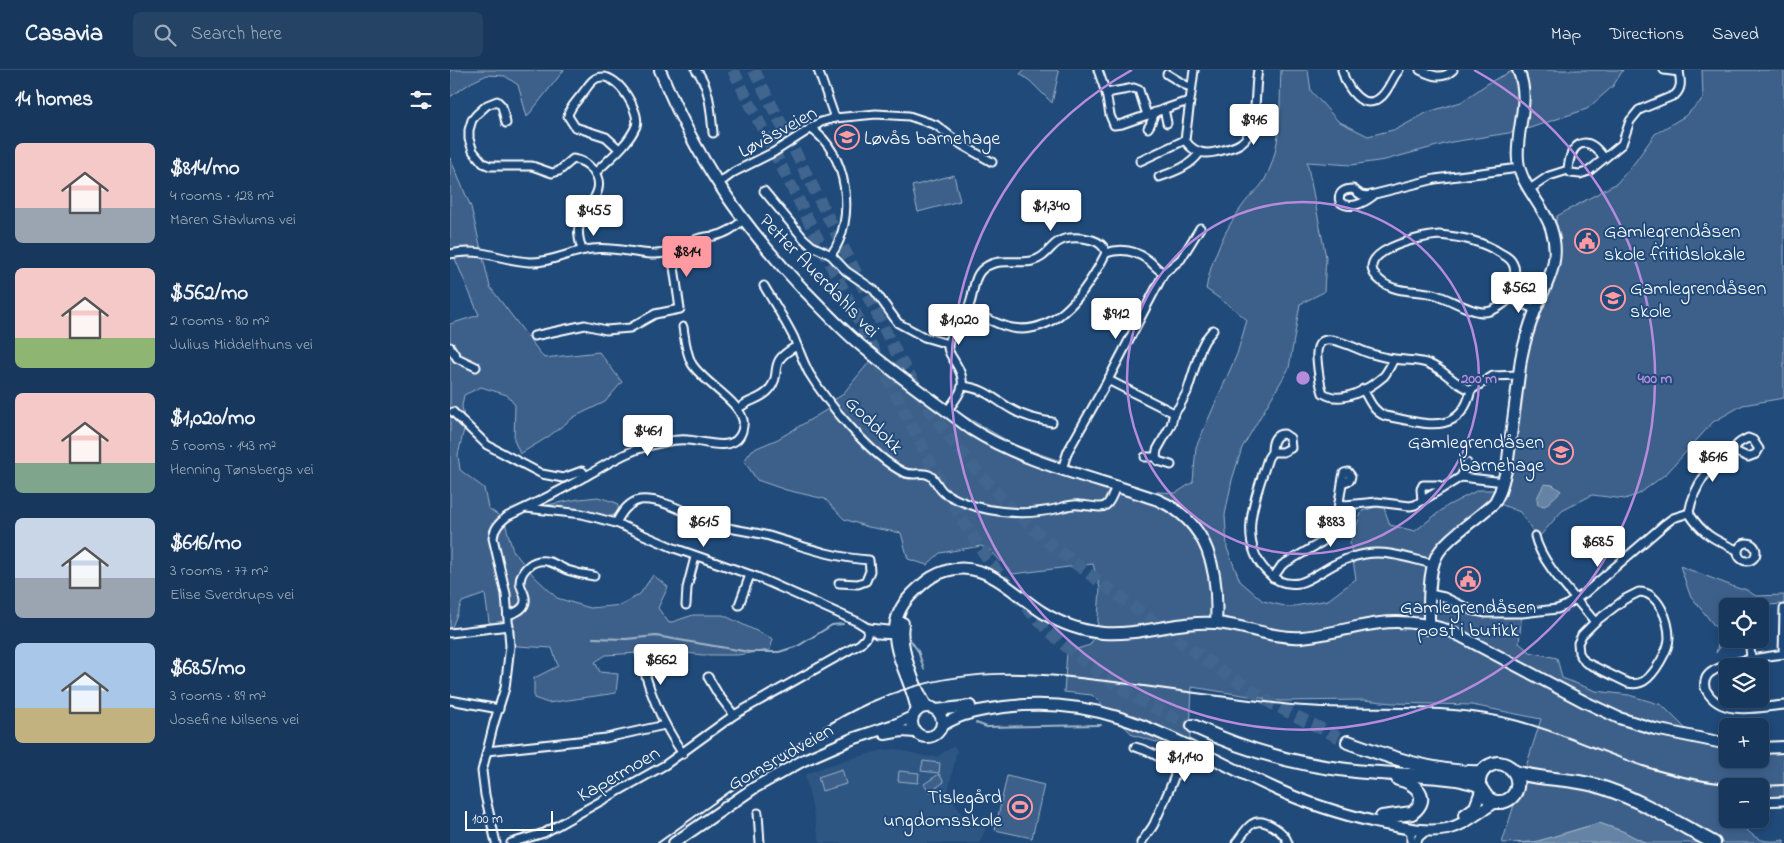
<!DOCTYPE html>
<html lang="en">
<head>
<meta charset="utf-8">
<style>
	body { margin:0; font-family:"Indie Flower",sans-serif; background:#244365; color:#f1f3f6; height:100vh; display:flex; flex-direction:column; font-size:19px; white-space:nowrap }
	* { box-sizing:border-box; margin:0 }
	p { font-size:16px; color:#9eacbb }
	.icon { flex:none; width:28px; height:28px; fill:none; stroke:currentColor; stroke-width:2; stroke-linecap:round; stroke-linejoin:round }
	.map { position:relative; flex:1; overflow:hidden }
	.sheet { display:flex; flex-direction:column; background:#17385c; width:450px }
	.sheet>* { flex:none }
	.tools { position:absolute; left:1269px; top:528px; display:grid; gap:10px }
	.tools a { display:grid; place-items:center; width:50px; height:50px; border-radius:8px; background:#17385c; box-shadow:0 2px 8px #0003,0 0 0 1px #365272; font-size:25px }
	.scale { position:absolute; left:15px; bottom:12px; width:88px; box-sizing:border-box; padding-left:5px; border:2px solid #fff; border-top:0; font-size:14px; line-height:18px; white-space:nowrap; color:#fff; -webkit-text-stroke:4px #1f4a7a; paint-order:stroke }
	.price { position:absolute; translate:-50% -42px; padding:0 11px; border-radius:5px; background:#fff; color:#222; font-size:16px; line-height:32px; filter:drop-shadow(0 1px 2px #0008) }
	.price::after { content:''; position:absolute; left:50%; top:30px; width:15px; height:11px; margin-left:-8px; background:inherit; clip-path:polygon(0 0,100% 0,50% 100%) }
	.price.current { background:#ff9aa2; color:#111 }
	ul { padding:0; list-style:none }
	li { display:flex; align-items:center; gap:15px; height:125px; padding:0 15px }
	li span { display:grid; place-items:center; flex:none; width:140px; height:100px; border-radius:8px; color:#555 }
	li>.icon { margin-inline-start:auto }
	span .icon { width:60px; height:60px; fill:#fffc; stroke-width:1 }
	li b { font-size:21px }
	h2 { display:flex; justify-content:space-between; align-items:center; height:60px; padding:0 15px; font-size:21px }
	header { display:flex; align-items:center; gap:30px; box-sizing:border-box; height:70px; padding:0 25px; background:#17385c; border-bottom:1px solid #365272 }
	header strong { font-size:24px }
	nav { display:flex; gap:28px; margin-inline-start:auto; font-size:18px }
	.search { width:350px; height:45px; background:#244365; display:flex; align-items:center; gap:12px; box-sizing:border-box; padding:0 18px; border-radius:8px; color:#9eacbb; font-size:19px }
	main { display:flex; flex:1; min-height:0 }
	.map>svg:first-child { display:block }
	.built { fill:#2e5683 }
	.green { fill:#3c618b; stroke:#9eb0c5 }
	.water { fill:#6583a4; stroke:#a3b5c8 }
	.lines { fill:none; stroke-linecap:round; stroke-linejoin:round }
	.stream { stroke:#a3b5c8; stroke-width:2 }
	.highway-tunnel { stroke:#41658e; stroke-width:12; stroke-dasharray:12 6; stroke-linecap:butt }
	.street-casing { stroke:#fff; stroke-width:11 }
	.secondary-casing { stroke:#fff; stroke-width:14 }
	.primary-casing { stroke:#fff; stroke-width:14 }
	.highway-casing { stroke:#fff; stroke-width:16 }
	.street { stroke:#1f4a7a; stroke-width:7 }
	.secondary { stroke:#1f4a7a; stroke-width:10 }
	.primary { stroke:#1f4a7a; stroke-width:10 }
	.highway { stroke:#1f4a7a; stroke-width:12 }
	.rail { stroke:#fff; stroke-width:2 }
	.ring { fill:none; stroke:#b68bdc; stroke-width:2.5 }
	.labels { text-anchor:middle; stroke-width:4; stroke-linejoin:round; paint-order:stroke }
	.street-label { font-size:20px; fill:#fff; stroke:#1f4a7a }
	.poi-label { font-size:20px; fill:#fff; stroke:#1f4a7a; text-anchor:start }
	.centre { fill:#b68bdc; stroke:#1f4a7a; stroke-width:2.5 }
	.ring-label { font-size:15px; text-anchor:middle; font-weight:bold; fill:#b68bdc; stroke:#1f4a7a; stroke-width:4; stroke-linejoin:round; paint-order:stroke }
</style>
</head>
<body>
<header>
<strong>Casavia</strong>
<div class="search"><svg class="icon" aria-label="search" viewBox="0 0 24 24"><circle cx="10" cy="10" r="6"/><path d="M15 15l6 6"/></svg>Search here</div>
<nav><a>Map</a><a>Directions</a><a>Saved</a></nav>
</header>
<main>
<section class="sheet">
<h2>14 homes<svg class="icon" aria-label="filters" viewBox="0 0 24 24"><path d="M4 7h16M4 17h16"/><circle cx="9" cy="7" r="2"/><circle cx="15" cy="17" r="2"/></svg></h2>
<ul>
<li><span style="background:linear-gradient(#f6c9c9 65%,#9aa5b1 0)"><svg class="icon" aria-label="home" viewBox="0 0 24 24"><path d="M3 11l9-7 9 7M6 9v11h12V9"/></svg></span><div><b>$814/mo</b><p>4 rooms · 128 m²</p><p>Maren Stavlums vei</p></div></li>
<li><span style="background:linear-gradient(#f6c9c9 70%,#8fb573 0)"><svg class="icon" aria-label="home" viewBox="0 0 24 24"><path d="M3 11l9-7 9 7M6 9v11h12V9"/></svg></span><div><b>$562/mo</b><p>2 rooms · 80 m²</p><p>Julius Middelthuns vei</p></div></li>
<li><span style="background:linear-gradient(#f6c9c9 70%,#7fa58c 0)"><svg class="icon" aria-label="home" viewBox="0 0 24 24"><path d="M3 11l9-7 9 7M6 9v11h12V9"/></svg></span><div><b>$1,020/mo</b><p>5 rooms · 143 m²</p><p>Henning Tønsbergs vei</p></div></li>
<li><span style="background:linear-gradient(#c9d6e8 60%,#9aa5b1 0)"><svg class="icon" aria-label="home" viewBox="0 0 24 24"><path d="M3 11l9-7 9 7M6 9v11h12V9"/></svg></span><div><b>$616/mo</b><p>3 rooms · 77 m²</p><p>Elise Sverdrups vei</p></div></li>
<li><span style="background:linear-gradient(#a9c7e8 65%,#c2b280 0)"><svg class="icon" aria-label="home" viewBox="0 0 24 24"><path d="M3 11l9-7 9 7M6 9v11h12V9"/></svg></span><div><b>$685/mo</b><p>3 rooms · 89 m²</p><p>Josefine Nilsens vei</p></div></li>
</ul>
</section>
<div class="map">
<svg width="1334" height="773" viewBox="0 0 1334 773">
	<rect width="100%" height="100%" fill="#1f4a7a"/>
	<filter id="ink" filterUnits="userSpaceOnUse"><feTurbulence type="fractalNoise" baseFrequency=".02" numOctaves="2"/><feDisplacementMap in="SourceGraphic" scale="10" xChannelSelector="R" yChannelSelector="G"/><feConvolveMatrix kernelMatrix="1 2 1 2 8 2 1 2 1" color-interpolation-filters="sRGB"/></filter>
	<g filter="url(#ink)">
		<!-- built -->
		<polygon class="built" points="504,676 507,680 498,722 512,745 538,746 535,761 529,773 370,773 355,705 368,699 395,690 434,680 446,679 478,687 488,686"/>
		<!-- green -->
		<g class="green">
			<polygon points="0,0 114,0 77,47 68,15 55,6 37,5 22,12 0,27"/>
			<polygon points="574,0 606,0 609,2 602,33 580,11 570,4"/>
			<path d="M831,0h27l3,21 27,30 30,15 29,-7 31,-17 33,-10 29,-20 24,-12h109l-10,16 -26,23 -66,22 -69,11 -67,18 -34,5 -44,-3 19,95 -2,35 -24,12 -11,64 -47,80 -10,32 -7,35 2,33 13,33 23,20 26,6 39,-7 28,-21 -6,-36 12,-32 21,-6 7,20 25,6 32,-25 31,-16h18l17,-61 -2,-34 8,-34 32,-98 3,-34 3,-13 60,-33 18,-21 20,-28 30,-18 18,-17 -1,-29h82v328l-41,7 -30,17 -46,51 -28,21 -14,5 -33,-4 -30,16 -22,25 -7,-5 -13,-19 -25,-10 -50,49 -10,15 -4,27 45,16 46,3 -3,31 11,9 27,6 5,20 34,13 33,4 33,10 27,27 38,9 1,18h32v-16l24,1v54h-24v-12h-32v33h16v8c13,14 21,16 40,13v3h-138l-24,-12 -23,-8 -64,19 -33,1 39,-124 -69,-14 -80,-2 -28,-3 -84,1 -88,-14 -3,71 -23,-13 -33,-10 -41,-40 -28,-3 3,-40 23,-7 7,-12 3,-45 -7,-24 -80,10 -22,-23 -10,-5 -41,7 -13,12 -19,-6 -7,-26 -33,-6 -24,-8 -19,-20 -39,-9 -29,-10 -13,-19 8,-11 26,-11 50,-30 3,-7 11,-7 33,-40 53,40 87,50 130,46 31,2 17,-11 3,-35 41,-93 10,-34 -13,-11 -28,-20c5,-30 19,-60 37,-84 6,-9 17,-16 22,-26 18,-34 14,-72 16,-109z"/>
			<polygon points="0,88 21,137 40,217 94,288 149,282 172,312 155,332 124,347 98,367 70,384 64,370 65,335 57,325 31,317 14,325 12,336 15,355 8,385 10,400 34,418 38,438 54,449 63,481 85,507 107,528 140,538 172,535 190,524 203,505 218,517 208,538 219,553 243,545 273,545 323,569 320,580 287,585 253,585 219,581 156,585 145,592 150,602 168,604 166,623 98,633 84,628 84,608 108,596 102,578 67,576 52,557 39,552 35,524 12,532 0,562 0,254 29,245 0,177"/>
			<polygon points="504,105 510,131 468,142 462,116"/>
			<polygon points="148,427 167,433 169,441 166,444 158,447 129,440 97,435 129,429"/>
			<polygon points="1230,496 1290,519 1295,519 1306,526 1334,525 1334,534 1304,536 1278,536 1277,568 1266,583 1270,563 1240,525"/>
			<polygon points="473,691 490,693 489,703 471,701"/>
			<polygon points="392,699 396,714 372,721 368,707"/>
			<polygon points="449,701 469,703 468,713 448,711"/>
			<polygon points="489,704 494,712 480,722 474,714"/>
			<polygon points="557,706 594,715 582,768 545,760"/>
		</g>
		<!-- water -->
		<g class="water">
			<polygon points="1094,414 1103,415 1111,421 1095,436 1088,435 1087,428"/>
			<polygon points="1149,753 1172,761 1196,773 1068,773 1085,772"/>
		</g>
		<g class="lines">
			<!-- stream -->
			<g class="stream">
				<polyline points="143,568 176,569 206,566 299,582 329,582 348,576 382,555 393,554"/>
				<polyline points="459,568 468,581 474,599"/>
				<polyline points="526,653 537,657 651,655"/>
			</g>
			<!-- highway-tunnel -->
			<g class="highway-tunnel">
				<path d="M283,0l202,402c61,115 136,202 258,254"/>
				<polyline points="304,0 448,286 484,346 505,375 533,408 563,440 602,476 754,589 824,635 898,672"/>
			</g>
			<defs>
				<g id="street">
					<path d="M246,0c14,15 15,43 17,63"/>
					<polyline points="368,0 385,48"/>
					<polyline points="648,0 656,23 660,45 664,55 672,54 732,33 739,32"/>
					<path d="M744,0l-9,70c7,11 17,15 30,12 8,-2 19,-4 26,-9 18,-12 13,-53 17,-73"/>
					<path d="M892,0c4,17 21,44 40,26 8,-8 10,-18 17,-26"/>
					<path d="M970,0c12,6 22,10 33,0"/>
					<polyline points="1214,0 1229,2"/>
					<polyline points="717,4 735,15 741,17"/>
					<polyline points="656,23 684,18 689,20 697,45"/>
					<polyline points="714,39 717,53"/>
					<path d="M56,53l-4,-17 -5,-5 -10,4 -10,9 -5,6 -3,10v9l4,12 10,12 7,3h42l20,7 7,-2 14,-12c8,1 15,5 20,11 17,21 -10,38 -14,57 -2,7 1,16 3,23"/>
					<path d="M360,58c38,24 47,92 21,127"/>
					<polyline points="698,58 700,55 705,42"/>
					<polyline points="690,91 735,70"/>
					<path d="M1118,100l3,3 9,1 9,-3 33,-27 8,-23 9,-11 36,-15c8,-8 5,-15 4,-25"/>
					<path d="M145,103c14,-14 33,-28 41,-47 5,-14 -18,-51 -34,-49 -10,0 -14,10 -20,17 -5,7 -13,14 -14,22l7,11 31,10 13,12"/>
					<path d="M709,107c15,-5 32,-11 41,-25"/>
					<polyline points="268,114 284,102 324,82 371,52 385,48 426,44 459,46 486,55 512,75 542,92"/>
					<path d="M1080,119l19,-13 19,-6c2,-27 18,-38 36,-12"/>
					<polyline points="314,121 354,169 362,176 381,185 396,201 424,220 448,253 474,267 498,274"/>
					<path d="M923,126c-9,7 -23,14 -33,6 -3,-9 4,-13 13,-13l8,6 6,1 68,-17 84,-11"/>
					<path d="M989,165c23,2 43,6 63,19 4,2 9,5 11,10 5,9 -2,24 -2,34 -8,6 -17,14 -27,14 -15,0 -35,-14 -51,-18 -16,-4 -37,-1 -51,-12 -37,-29 40,-46 57,-47z"/>
					<path d="M0,184c31,-7 49,6 79,8 22,1 41,-11 63,-13 22,-3 43,5 64,5 16,0 25,-9 39,-14 6,-3 12,-3 19,-4 12,-2 20,-8 29,-16"/>
					<path d="M314,216c10,17 21,34 30,52 5,12 9,24 15,35 19,31 61,82 94,99 10,5 18,-1 26,3 7,3 9,15 17,19 33,19 78,23 114,14 7,-2 13,-4 19,-3 24,1 27,10 37,-19"/>
					<polyline points="1061,228 1086,240"/>
					<path d="M515,244c17,-1 30,11 47,14 46,8 76,-40 94,-75 15,-5 29,-3 42,7 6,4 9,10 16,13"/>
					<polyline points="84,266 135,255 156,260 180,258 205,244 230,239 224,197 220,182"/>
					<polyline points="0,277 7,288 26,297"/>
					<path d="M944,289c-3,6 -6,12 -10,17 -15,13 -43,29 -61,17 -4,-11 -5,-22 -6,-34 -3,-38 37,-9 55,-5 7,2 15,4 23,5 11,2 22,0 34,5 16,6 24,20 42,26l22,-14 26,-1"/>
					<polyline points="658,310 724,343"/>
					<path d="M513,316c24,3 30,13 50,24 12,7 25,10 39,12"/>
					<path d="M913,319c6,11 10,22 22,27 36,6 75,23 86,-26"/>
					<path d="M292,336c8,-6 21,-8 27,-16 15,-19 -4,-27 28,-44"/>
					<path d="M497,341c13,-17 22,-26 9,-47 -3,-6 -8,-11 -8,-17 -1,-12 16,-29 21,-41 6,-14 3,-32 18,-40 13,-8 31,-2 45,-5 18,-4 18,-21 38,-23 13,-1 33,1 36,15"/>
					<polyline points="3,342 37,375 92,404 113,408 132,401 136,406"/>
					<path d="M822,382c0,-9 2,-18 12,-18l6,4 1,10 -8,4h-11l-4,6c-11,36 -33,83 0,115 8,8 19,12 31,10 9,-2 17,-8 24,-12 13,-8 28,-15 42,-17 23,-4 46,5 68,10"/>
					<polyline points="695,387 706,387"/>
					<polyline points="721,395 708,391 706,387 707,380 721,355 724,343 729,337 737,322 751,278 755,270 763,260"/>
					<polyline points="612,399 618,381 658,310 714,203 731,189 750,158"/>
					<polyline points="1011,407 1017,393"/>
					<polyline points="972,431 971,419 973,415 988,415 993,417"/>
					<polyline points="889,433 895,435 927,432 960,436 965,435 1011,407 1054,412"/>
					<polyline points="76,438 132,444 166,453 224,478 307,507 408,552 427,564 448,565"/>
					<path d="M1239,443c5,-28 21,-49 45,-62 1,-7 8,-10 14,-13l5,2 6,9 -3,5 -8,3 -14,-6"/>
					<path d="M166,453c5,-10 12,-21 24,-23 26,-2 52,17 76,25 17,5 35,6 53,11 33,10 65,22 100,24l1,11 -4,10 -8,3 -19,-1"/>
					<path d="M1085,466c6,28 42,63 60,86"/>
					<circle cx="1297" cy="482" r="9"/>
					<polyline points="823,508 832,495 872,472 881,464 886,452 893,407 894,403 898,402 901,406 900,410 892,413"/>
					<path d="M1189,522c20,0 30,29 30,46 0,12 -15,37 -25,43 -5,3 -11,3 -16,2l-43,-21 -6,-9 -1,-10 4,-8 13,-13 30,-23z"/>
					<path d="M980,524l14,3 27,13 15,3h36l35,-4 8,-3 20,-13 80,-69 8,-6 16,-5c13,21 26,27 48,37"/>
					<polyline points="236,535 237,518 245,487"/>
					<polyline points="289,535 300,505"/>
					<path d="M58,545c6,-2 13,-4 16,-10 4,-8 -3,-15 -4,-22 0,-11 9,-20 19,-22 10,-2 19,5 28,9 9,3 18,5 27,6"/>
					<polyline points="419,558 448,561"/>
					<polyline points="0,563 59,556"/>
					<path d="M190,582c7,36 22,71 43,102"/>
					<polyline points="1333,584 1334,539"/>
					<path d="M1334,584c-20,3 -58,7 -74,19 -5,4 -7,11 -4,17 15,28 53,17 78,15"/>
					<polyline points="1301,589 1300,577 1304,569"/>
					<polyline points="258,607 268,624 284,645"/>
					<polyline points="0,630 49,639"/>
					<path d="M685,677c12,3 37,14 40,27 0,4 -18,43 -21,50 -3,6 -9,12 -13,19"/>
					<polyline points="37,681 156,668 215,655"/>
					<polyline points="1310,732 1334,731"/>
					<polyline points="308,743 310,773"/>
					<polyline points="957,757 961,764 961,773"/>
					<path d="M46,773l-11,-48 -3,-24 12,-48 11,-35 5,-42 -4,-52 -13,-56c1,-10 7,-16 15,-22 26,-12 52,-25 78,-40 28,-16 45,-28 79,-34 8,-2 15,-3 23,-2 16,1 47,14 54,-9 1,-4 2,-8 1,-11 -5,-20 -39,-37 -51,-56 -6,-11 -7,-24 -9,-37"/>
					<polyline points="61,773 94,763 215,695 284,645 410,574 416,568 419,558"/>
					<path d="M786,773c5,-6 10,-15 16,-19 11,-8 33,8 36,19"/>
					<polyline points="966,773 969,767 977,760"/>
				</g>
				<g id="secondary">
					<path d="M210,0c36,88 77,149 142,218 19,19 37,39 57,56 36,30 75,57 112,85 57,36 125,49 187,71 51,22 61,71 58,123"/>
					<path d="M453,553c-4,25 11,63 24,84"/>
					<path d="M976,559l3,-4c0,-18 -1,-52 7,-68 9,-19 43,-39 59,-55l5,-10 7,-25 14,-108c3,-16 8,-32 14,-48 12,-29 27,-50 16,-83 -8,-24 -31,-43 -33,-68 -3,-31 14,-59 0,-90"/>
					<path d="M467,641c-7,-41 -43,-79 -5,-117 6,-6 12,-12 20,-17 46,-26 76,13 110,35 19,12 39,19 61,21 38,3 75,-13 113,-10 29,2 56,16 86,14 26,-2 52,-11 78,-14 24,-3 48,1 71,8l134,71 34,16 36,11 73,15"/>
					<polyline points="1310,678 1334,677"/>
				</g>
				<g id="primary">
					<circle cx="477" cy="652" r="15"/>
					<polyline points="487,640 520,636"/>
					<path d="M493,655c18,-12 39,-15 61,-18 110,-14 180,41 274,83 31,14 64,24 97,32 22,4 49,12 72,7 19,-4 32,-18 49,-27"/>
					<polyline points="435,664 452,661 465,662"/>
					<polyline points="1014,745 1025,737 1031,721"/>
					<polyline points="224,773 304,718 354,690 402,669 447,654 462,647"/>
				</g>
				<g id="highway">
					<path d="M743,656c49,23 100,38 154,44 38,5 77,4 115,10 5,2 15,3 18,7 5,7 7,14 17,15 25,2 29,-36 1,-39 -13,2 -20,10 -19,23"/>
					<path d="M898,672c41,15 89,32 134,30"/>
					<path d="M1065,702c25,8 53,6 79,13 43,12 81,37 120,58"/>
					<path d="M932,747l30,-4c20,-15 4,-30 -14,-34"/>
				</g>
			</defs>
			<!-- street casing -->
			<use href="#street" class="street-casing"/>
			<!-- secondary casing -->
			<use href="#secondary" class="secondary-casing"/>
			<!-- primary casing -->
			<use href="#primary" class="primary-casing"/>
			<!-- highway casing -->
			<use href="#highway" class="highway-casing"/>
			<!-- street -->
			<use href="#street" class="street"/>
			<!-- secondary -->
			<use href="#secondary" class="secondary"/>
			<!-- primary -->
			<use href="#primary" class="primary"/>
			<!-- highway -->
			<use href="#highway" class="highway"/>
			<!-- rail -->
			<path class="rail" d="M208,773c35,-25 71,-51 107,-76 34,-24 68,-48 106,-65 89,-39 165,-30 258,-18 51,7 102,14 154,20 72,9 147,-3 219,13 49,11 94,33 141,49 46,15 93,22 141,19"/>
		</g>
	</g>
	<!-- distance rings -->
	<g class="ring">
		<circle cx="853" cy="308" r="176"/>
		<path d="M1024 0A352 352 0 1 1 682 0"/>
	</g>
	<!-- icons -->
	<defs>
		<symbol id="school-ring" viewBox="-11 -11 22 22"><circle r="9.5" fill="#1f4a7a" stroke="#ff9aa2" stroke-width="1.5"/><path d="M0-5L7-2L0 1L-7-2ZM-4 1L0 2.5L4 1V4Q0 6-4 4Z" fill="#ff9aa2"/></symbol>
		<symbol id="civic-ring" viewBox="-11 -11 22 22"><circle r="9.5" fill="#1f4a7a" stroke="#ff9aa2" stroke-width="1.5"/><path d="M-.6-6.5H3V-4.5H.6V-3L4-1V1h2V6H-6V1h2V-1L-.6-3ZM-1.2 2.5V6h2.4V2.5Z" fill="#ff9aa2"/></symbol>
		<symbol id="stadium-ring" viewBox="-11 -11 22 22"><circle r="9.5" fill="#1f4a7a" stroke="#ff9aa2" stroke-width="1.5"/><path d="M0-5a6.5 5 0 1 0 0 10a6.5 5 0 1 0 0-10ZM-3.5-1.8h7v3.6h-7Z" fill="#ff9aa2"/></symbol>
	</defs>
	<g fill-rule="evenodd">
		<use href="#school-ring" x="383" y="53" width="28" height="28"/>
		<use href="#civic-ring" x="1123" y="157" width="28" height="28"/>
		<use href="#school-ring" x="1149" y="214" width="28" height="28"/>
		<use href="#school-ring" x="1097" y="368" width="28" height="28"/>
		<use href="#civic-ring" x="1004" y="495" width="28" height="28"/>
		<use href="#stadium-ring" x="556" y="723" width="28" height="28"/>
	</g>
	<g class="labels">
		<!-- street labels -->
		<g class="street-label">
			<text transform="translate(327 61) rotate(-29)" y="7">Løvåsveien</text>
			<text transform="translate(370 205) rotate(46)" y="7">Petter Auerdahls vei</text>
			<text transform="translate(425 354) rotate(45)" y="7">Goddokk</text>
			<text transform="translate(330 686) rotate(-29)" y="7">Gomsrudveien</text>
			<text transform="translate(168 703) rotate(-30)" y="7">Kapermoen</text>
		</g>
		<!-- poi labels -->
		<g class="poi-label">
			<text x="414" y="74">Løvås barnehage</text>
			<text x="1154" y="167">Gamlegrendåsen<tspan x="1154" dy="23">skole fritidslokale</tspan></text>
			<text x="1180" y="224">Gamlegrendåsen<tspan x="1180" dy="23">skole</tspan></text>
			<text x="1094" y="378" text-anchor="end">Gamlegrendåsen<tspan x="1094" dy="23">barnehage</tspan></text>
			<text x="1018" y="543" text-anchor="middle">Gamlegrendåsen<tspan x="1018" dy="23">post i butikk</tspan></text>
			<text x="552" y="733" text-anchor="end">Tislegård<tspan x="552" dy="23">ungdomsskole</tspan></text>
		</g>
	</g>
	<circle cx="853" cy="308" r="8" class="centre"/>
	<g class="ring-label">
		<text x="1029" y="313">200 m</text>
		<text x="1205" y="313">400 m</text>
	</g>
</svg>
<div class="tools">
<a><svg class="icon" aria-label="locate" viewBox="0 0 24 24"><circle cx="12" cy="12" r="6"/><path d="M12 2v4M12 18v4M2 12h4M18 12h4"/></svg></a>
<a><svg class="icon" aria-label="layers" viewBox="0 0 24 24"><path d="M12 4l9 5-9 5-9-5zM3 14l9 5 9-5"/></svg></a>
<a>+</a>
<a>−</a>
</div>
<div class="scale">100 m</div>
<b class="price" style="left:804px;top:76px">$916</b>
<b class="price" style="left:601px;top:162px">$1,340</b>
<b class="price" style="left:144px;top:167px">$455</b>
<b class="price current" style="left:237px;top:208px">$814</b>
<b class="price" style="left:1069px;top:244px">$562</b>
<b class="price" style="left:666px;top:270px">$912</b>
<b class="price" style="left:509px;top:276px">$1,020</b>
<b class="price" style="left:198px;top:387px">$461</b>
<b class="price" style="left:1263px;top:413px">$616</b>
<b class="price" style="left:254px;top:478px">$615</b>
<b class="price" style="left:881px;top:478px">$883</b>
<b class="price" style="left:1148px;top:498px">$685</b>
<b class="price" style="left:211px;top:616px">$662</b>
<b class="price" style="left:735px;top:713px">$1,140</b>
</div>
</main>
</body>
</html>
